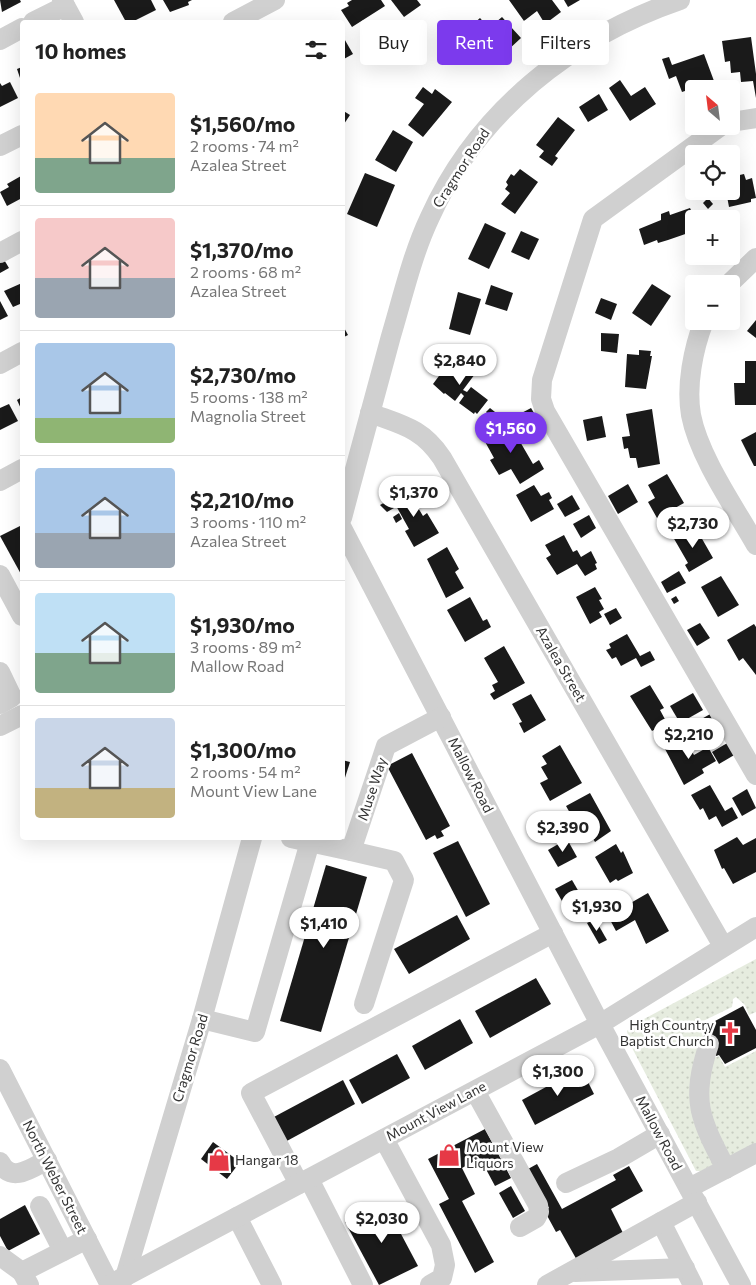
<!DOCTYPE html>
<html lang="en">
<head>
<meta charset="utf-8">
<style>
	body { margin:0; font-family:Commissioner,sans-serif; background:#f2f2f2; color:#222; height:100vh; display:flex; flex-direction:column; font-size:19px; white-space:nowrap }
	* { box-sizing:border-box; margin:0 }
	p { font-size:16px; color:#767676 }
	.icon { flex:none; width:28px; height:28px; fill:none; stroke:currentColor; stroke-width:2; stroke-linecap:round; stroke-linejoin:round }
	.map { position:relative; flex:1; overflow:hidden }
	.panel { position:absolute; left:20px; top:20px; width:325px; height:820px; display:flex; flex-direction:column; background:#fff; border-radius:5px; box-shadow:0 5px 20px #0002 }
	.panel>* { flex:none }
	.top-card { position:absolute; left:360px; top:20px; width:320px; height:45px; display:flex; gap:10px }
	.needle { width:32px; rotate:332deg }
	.controls { position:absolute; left:685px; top:80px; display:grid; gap:10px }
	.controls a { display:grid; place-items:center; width:55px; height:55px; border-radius:5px; background:#fff; box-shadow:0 5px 20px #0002; font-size:25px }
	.price { position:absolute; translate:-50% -42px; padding:0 11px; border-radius:18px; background:#fff; color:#222; font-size:16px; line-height:32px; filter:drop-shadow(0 1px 2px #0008) }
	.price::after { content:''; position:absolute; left:50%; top:30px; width:15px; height:11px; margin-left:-8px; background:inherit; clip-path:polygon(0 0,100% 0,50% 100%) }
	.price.on { background:#7c3aed; color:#fff }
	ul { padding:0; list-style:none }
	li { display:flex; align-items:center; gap:15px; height:125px; padding:0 15px }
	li+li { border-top:1px solid #e0e0e0 }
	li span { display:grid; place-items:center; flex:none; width:140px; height:100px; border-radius:5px; color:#555 }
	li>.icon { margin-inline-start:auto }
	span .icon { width:60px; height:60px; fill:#fffc; stroke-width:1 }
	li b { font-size:21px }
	h2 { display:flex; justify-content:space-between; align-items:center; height:60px; padding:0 15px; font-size:21px }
	.pill { padding:0 18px; border-radius:5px; background:#fff; box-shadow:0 5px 20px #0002; font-size:18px; line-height:45px }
	.pill.on { background:#7c3aed; color:#fff }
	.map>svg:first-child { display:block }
	.grass { fill:url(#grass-dots) }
	.building { fill:#1a1a1a }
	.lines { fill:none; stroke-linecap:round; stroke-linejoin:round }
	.minor { stroke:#d0d0d0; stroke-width:20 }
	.labels { text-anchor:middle; stroke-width:5; stroke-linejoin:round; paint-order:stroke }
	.street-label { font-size:14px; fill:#333; stroke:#fff }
	.poi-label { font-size:14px; fill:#333; stroke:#fff; text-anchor:start }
</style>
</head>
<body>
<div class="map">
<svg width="756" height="1285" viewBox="0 0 756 1285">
	<defs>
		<pattern id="grass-dots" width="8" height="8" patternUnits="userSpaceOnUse" patternTransform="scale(1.25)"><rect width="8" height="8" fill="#e6ecdf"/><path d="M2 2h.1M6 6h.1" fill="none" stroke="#c6cbc0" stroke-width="1.8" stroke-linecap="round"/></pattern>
	</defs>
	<rect width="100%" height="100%" fill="#fff"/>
	<!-- grass -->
	<polygon class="grass" points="756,959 756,1012 749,1015 745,1005 736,997 733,999 732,1007 697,1024 714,1058 719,1056 725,1067 756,1051 756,1143 701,1171 696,1171 629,1042 627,1031 631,1026"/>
	<!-- building -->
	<g class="building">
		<polygon points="0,0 20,0 21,2 2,12"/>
		<polygon points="114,0 151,0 156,10 132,22 126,22"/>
		<polygon points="163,0 192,0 188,2 189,5 170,12"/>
		<polygon points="352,0 381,0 385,6 352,27 341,10 349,6 347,3"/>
		<polygon points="391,0 417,0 421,5 404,17"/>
		<polygon points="509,0 552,0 561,12 545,24 537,11 524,21"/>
		<polygon points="564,0 580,0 568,7"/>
		<polygon points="502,17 521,38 508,50 503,45 486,61 462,34 480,18 489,28"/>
		<polygon points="448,25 456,33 449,39 442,31"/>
		<polygon points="342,35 353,54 342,60"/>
		<polygon points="751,37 756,74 756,98 753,81 741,82 740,72 731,73 730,61 725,62 722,41"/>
		<polygon points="704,54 714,81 682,92 676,76 669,79 662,59 669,57 672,65"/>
		<polygon points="22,67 22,84 17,69"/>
		<polygon points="620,80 631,96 645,87 656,104 630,121 609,88"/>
		<polygon points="10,82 18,98 0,107 0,83 2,86"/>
		<polygon points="423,87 432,94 435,89 452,102 423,137 408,125 424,104 415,98"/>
		<polygon points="599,94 608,110 588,122 579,107"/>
		<polygon points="342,110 350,115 342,127"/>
		<polygon points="558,117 575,130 555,156 558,158 552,166 539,157 544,151 536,145"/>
		<polygon points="393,130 413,142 396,172 375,160"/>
		<polygon points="520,169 538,182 515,214 501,204 510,193 505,189 508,185 506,182 511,174 514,176"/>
		<polygon points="365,173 395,185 377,227 347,214"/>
		<polygon points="744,174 746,180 752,178 756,198 751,199 751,202 729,207 726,191 731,191 731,177"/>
		<polygon points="21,176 22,198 7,206 0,192 9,187 7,184"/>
		<polygon points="708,198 713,204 708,209 703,203"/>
		<polygon points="690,208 695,219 694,231 668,240 658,243 657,240 644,245 639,229 661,220 661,214 669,211 670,215"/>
		<polygon points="485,223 506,233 489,269 468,259"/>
		<polygon points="521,231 539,239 529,260 511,252"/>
		<polygon points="3,258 9,268 0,273 0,260"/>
		<polygon points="22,283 22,308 20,304 13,307 4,291"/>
		<polygon points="652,284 671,296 651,326 632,313"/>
		<polygon points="491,285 513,293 507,311 485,304"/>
		<polygon points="458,292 481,299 470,335 449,329"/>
		<polygon points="601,298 617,304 611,320 595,313"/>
		<polygon points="0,301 8,316 0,320"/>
		<polygon points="756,320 756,338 747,331"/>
		<polygon points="342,324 348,335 342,338"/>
		<polygon points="601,333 619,334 617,353 601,351"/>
		<polygon points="639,350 651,351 650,356 652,356 646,389 625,387 627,354 639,355"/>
		<polygon points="453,357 475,374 463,390 467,392 471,387 488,400 477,414 475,412 474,414 459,403 464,396 461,393 455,401 445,393 444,394 433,384"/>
		<polygon points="745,361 756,361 756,405 735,405 734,383 745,383"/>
		<polygon points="22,397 22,411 17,400"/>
		<polygon points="9,404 18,421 0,430 0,408"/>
		<polygon points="490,408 495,412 490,416 486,412"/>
		<polygon points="531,408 543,428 526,438 514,417"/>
		<polygon points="652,409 660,464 638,468 636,458 630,458 628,448 624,449 622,437 630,436 626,414"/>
		<polygon points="602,416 606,437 587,441 583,420"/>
		<polygon points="508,421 533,464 539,460 544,469 520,484 511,469 499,475 490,460 494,458 483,438"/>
		<polygon points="756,432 756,466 754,466 741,440"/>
		<polygon points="667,474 684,503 657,518 648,502 655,498 648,485"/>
		<polygon points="628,484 638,502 618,514 608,496"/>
		<polygon points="534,485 541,496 549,492 552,498 549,500 554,509 531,522 516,495"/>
		<polygon points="405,486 423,516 427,513 439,533 414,547 405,531 409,529 390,495"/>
		<polygon points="572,495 580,509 565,517 557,504"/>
		<polygon points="389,500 394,508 387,512 380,505"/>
		<polygon points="399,513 402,519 396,523 393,517"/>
		<polygon points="589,515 596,528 581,538 573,524"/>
		<polygon points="20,526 22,530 22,576 0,536"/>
		<polygon points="692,527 698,539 701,537 713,558 689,572 685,565 688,563 673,537"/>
		<polygon points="564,535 573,552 577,550 581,557 591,551 597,563 595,564 597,569 585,576 577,564 557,575 546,558 551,555 545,545"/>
		<polygon points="447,547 459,569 455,572 464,588 446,598 427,559"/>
		<polygon points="679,571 686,583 667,593 661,582"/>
		<polygon points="721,576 739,605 718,617 701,587"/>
		<polygon points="595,587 602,599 599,600 604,609 599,612 602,617 590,624 576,597"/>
		<polygon points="676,596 679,601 674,604 671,599"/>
		<polygon points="470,597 483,621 487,619 491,627 465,642 447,610"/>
		<polygon points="616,608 622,618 610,625 604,614"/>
		<polygon points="700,623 710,638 697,646 687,630"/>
		<polygon points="754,624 756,627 756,675 743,658 739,661 727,640"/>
		<polygon points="627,634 640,656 650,651 655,660 641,667 636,658 621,666 616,657 612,659 606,650 611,648 609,644"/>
		<polygon points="504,646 525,683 494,700 490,694 495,691 492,685 498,682 484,658"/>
		<polygon points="650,685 664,708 660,710 667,723 652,731 630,696"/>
		<polygon points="693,693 703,710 680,723 670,706"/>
		<polygon points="531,694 546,720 524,733 519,723 522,722 512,704"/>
		<polygon points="712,713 720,728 706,736 698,721"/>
		<polygon points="688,735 695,748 691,750 694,755 708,747 716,761 702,769 704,773 684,785 665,749"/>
		<polygon points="729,742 736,754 719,764 712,752"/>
		<polygon points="560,745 582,783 550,801 540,783 548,779 541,767 547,764 542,756"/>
		<polygon points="412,753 450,826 441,831 444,836 437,839 435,835 426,840 387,766"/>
		<polygon points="342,760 350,762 343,784 342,784"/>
		<polygon points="710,785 725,811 732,807 738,818 722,827 716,816 709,820 703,808 700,810 691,795"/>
		<polygon points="747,789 756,808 742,816 732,798"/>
		<polygon points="590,793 611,831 595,842 588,830 582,834 566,806"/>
		<polygon points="737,837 743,845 756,838 756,872 733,884 724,868 722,869 714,850"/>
		<polygon points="567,839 577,857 558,867 548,850"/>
		<polygon points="458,841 490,904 466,917 433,853"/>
		<polygon points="616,844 621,853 623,851 633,873 618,881 616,879 610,883 595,857"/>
		<polygon points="326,865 367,877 321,1032 280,1021"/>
		<polygon points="572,880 583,899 566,908 555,889"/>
		<polygon points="648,893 669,931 646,944 635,920 616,931 608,916"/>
		<polygon points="599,901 604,910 594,915 589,907"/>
		<polygon points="457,915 470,939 409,974 394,949"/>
		<polygon points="595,919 607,940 599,944 587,923"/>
		<polygon points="536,978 551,1004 490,1038 475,1011"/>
		<polygon points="743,1006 756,1030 756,1048 725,1064 719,1055 716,1056 702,1028"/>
		<polygon points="460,1019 473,1043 425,1070 412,1046"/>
		<polygon points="397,1054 410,1078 362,1104 349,1080"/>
		<polygon points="581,1068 594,1094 535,1125 522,1100"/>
		<polygon points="343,1080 355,1104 285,1142 272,1118"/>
		<polygon points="485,1129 511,1178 495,1186 480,1158 462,1168 475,1194 462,1201 494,1262 475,1273 439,1204 449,1199 428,1159"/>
		<polygon points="213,1142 240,1162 227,1179 201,1159"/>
		<polygon points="537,1164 562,1209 616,1180 613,1175 629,1166 643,1191 611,1209 625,1237 578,1262 560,1230 556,1232 544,1210 549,1208 528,1169"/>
		<polygon points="511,1186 525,1211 513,1218 499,1193"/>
		<polygon points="384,1202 418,1266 379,1285 345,1222"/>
		<polygon points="25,1205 40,1234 8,1251 0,1236 0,1219"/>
	</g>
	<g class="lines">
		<!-- minor -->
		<g class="minor">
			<polyline points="62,0 74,22"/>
			<polyline points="33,22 65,6"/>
			<polyline points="233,22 275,0"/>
			<polyline points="0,40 22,28"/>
			<polyline points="731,122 756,118"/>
			<polyline points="721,126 593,219 542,380 541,399 545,411 756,775"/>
			<polyline points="0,146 22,135"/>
			<polyline points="0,253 22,241"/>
			<polyline points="729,284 756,258"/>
			<path d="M704,321c-11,28 -18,65 -13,94 8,42 44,93 65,130"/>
			<polyline points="0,364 22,352"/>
			<path d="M370,413c32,12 52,15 72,45l281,488"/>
			<polyline points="0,481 22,469"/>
			<path d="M342,518c16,-61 33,-122 49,-182 12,-40 21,-81 39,-119 48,-106 142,-180 250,-217"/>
			<polyline points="342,528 600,1024 741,1285"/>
			<polyline points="0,575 22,616"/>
			<polyline points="0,672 12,697 0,704"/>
			<polyline points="0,726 22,715"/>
			<polyline points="291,838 351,851 386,746 441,717"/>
			<polyline points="351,851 394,861 404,880 364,1004"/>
			<polyline points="202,1019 255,1032 310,842"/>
			<path d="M709,1044c-19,56 -9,75 17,125"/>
			<polyline points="0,1069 110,1285"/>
			<polyline points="475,1091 538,1205 539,1212 536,1218 520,1227"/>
			<polyline points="384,1139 441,1245 445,1265 442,1278 430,1285"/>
			<path d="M0,1162c11,22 32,6 47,-2"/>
			<polyline points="309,1179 363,1285"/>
			<polyline points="566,1183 619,1158 660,1134"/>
			<polyline points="299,1184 251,1093 553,933"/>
			<polyline points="689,1188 756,1153"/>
			<polyline points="40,1206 63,1251"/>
			<polyline points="237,1217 272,1285"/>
			<polyline points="661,1222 693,1285"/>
			<polyline points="0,1256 22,1272"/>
			<polyline points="575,1272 685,1268"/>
			<polyline points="125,1277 202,1019 252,838"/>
			<polyline points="29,1285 22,1272 87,1239"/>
			<polyline points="109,1285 600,1024 756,927"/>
			<polyline points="547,1285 697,1202"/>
		</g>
	</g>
	<!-- icons -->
	<defs>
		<symbol id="church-bare" viewBox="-9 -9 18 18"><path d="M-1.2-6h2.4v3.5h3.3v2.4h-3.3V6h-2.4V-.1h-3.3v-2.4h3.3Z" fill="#e63946" stroke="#fff" stroke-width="2.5" paint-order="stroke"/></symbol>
		<symbol id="shop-bare" viewBox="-9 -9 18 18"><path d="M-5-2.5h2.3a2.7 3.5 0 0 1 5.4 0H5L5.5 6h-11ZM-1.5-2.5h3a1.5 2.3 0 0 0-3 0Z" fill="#e63946" stroke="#fff" stroke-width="2.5" paint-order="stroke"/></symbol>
	</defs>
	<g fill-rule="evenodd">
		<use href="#church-bare" x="714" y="1017" width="32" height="32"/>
		<use href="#shop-bare" x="433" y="1139" width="32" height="32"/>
		<use href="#shop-bare" x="203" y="1144" width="32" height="32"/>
	</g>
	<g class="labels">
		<!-- street labels -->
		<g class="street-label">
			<text transform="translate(461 168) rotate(-57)" y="5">Cragmor Road</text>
			<text transform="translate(561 664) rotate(60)" y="5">Azalea Street</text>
			<text transform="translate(471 775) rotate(63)" y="5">Mallow Road</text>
			<text transform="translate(372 789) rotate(-72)" y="5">Muse Way</text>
			<text transform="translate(190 1058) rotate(-73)" y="5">Cragmor Road</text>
			<text transform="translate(436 1111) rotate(-28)" y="5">Mount View Lane</text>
			<text transform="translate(659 1133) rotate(62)" y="5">Mallow Road</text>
			<text transform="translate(55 1177) rotate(63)" y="5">North Weber Street</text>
		</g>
		<!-- poi labels -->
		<g class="poi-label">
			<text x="714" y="1030" text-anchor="end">High Country<tspan x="714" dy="16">Baptist Church</tspan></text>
			<text x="466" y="1152">Mount View<tspan x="466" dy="16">Liquors</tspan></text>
			<text x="235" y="1165">Hangar 18</text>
		</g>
	</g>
</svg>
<div class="controls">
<a><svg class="needle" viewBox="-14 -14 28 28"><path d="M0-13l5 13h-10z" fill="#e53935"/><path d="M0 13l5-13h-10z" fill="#767676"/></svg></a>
<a><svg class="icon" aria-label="locate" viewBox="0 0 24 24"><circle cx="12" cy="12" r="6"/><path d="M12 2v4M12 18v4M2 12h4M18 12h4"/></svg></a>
<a>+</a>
<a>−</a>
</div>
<b class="price" style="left:460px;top:386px">$2,840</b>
<b class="price on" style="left:511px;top:454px">$1,560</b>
<b class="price" style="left:414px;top:518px">$1,370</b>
<b class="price" style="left:693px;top:549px">$2,730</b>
<b class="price" style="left:689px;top:760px">$2,210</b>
<b class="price" style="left:563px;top:853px">$2,390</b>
<b class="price" style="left:597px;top:932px">$1,930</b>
<b class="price" style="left:324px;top:949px">$1,410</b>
<b class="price" style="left:558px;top:1097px">$1,300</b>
<b class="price" style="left:382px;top:1244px">$2,030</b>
<div class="top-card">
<a class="pill">Buy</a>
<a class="pill on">Rent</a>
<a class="pill">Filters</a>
</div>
<section class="panel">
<h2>10 homes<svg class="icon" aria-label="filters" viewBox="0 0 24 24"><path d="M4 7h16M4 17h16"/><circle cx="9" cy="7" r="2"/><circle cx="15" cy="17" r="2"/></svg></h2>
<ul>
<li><span style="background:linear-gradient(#ffd9b3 65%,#7fa58c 0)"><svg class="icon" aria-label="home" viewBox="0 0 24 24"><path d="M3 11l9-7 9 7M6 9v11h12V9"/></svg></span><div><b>$1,560/mo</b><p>2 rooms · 74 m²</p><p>Azalea Street</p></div></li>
<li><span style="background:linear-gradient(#f6c9c9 60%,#9aa5b1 0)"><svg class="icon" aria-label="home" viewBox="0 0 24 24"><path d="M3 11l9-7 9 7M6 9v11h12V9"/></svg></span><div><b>$1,370/mo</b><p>2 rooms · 68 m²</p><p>Azalea Street</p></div></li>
<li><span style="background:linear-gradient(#a9c7e8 75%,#8fb573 0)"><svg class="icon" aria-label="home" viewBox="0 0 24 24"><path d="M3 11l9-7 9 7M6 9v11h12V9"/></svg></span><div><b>$2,730/mo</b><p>5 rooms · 138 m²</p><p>Magnolia Street</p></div></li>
<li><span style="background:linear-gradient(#a9c7e8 65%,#9aa5b1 0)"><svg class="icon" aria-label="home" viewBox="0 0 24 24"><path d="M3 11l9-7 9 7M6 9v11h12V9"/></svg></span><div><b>$2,210/mo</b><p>3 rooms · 110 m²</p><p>Azalea Street</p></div></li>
<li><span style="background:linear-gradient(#bfe0f5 60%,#7fa58c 0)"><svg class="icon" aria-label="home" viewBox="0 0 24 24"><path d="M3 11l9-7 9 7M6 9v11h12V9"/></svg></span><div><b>$1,930/mo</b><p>3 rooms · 89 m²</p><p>Mallow Road</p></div></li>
<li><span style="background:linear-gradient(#c9d6e8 70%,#c2b280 0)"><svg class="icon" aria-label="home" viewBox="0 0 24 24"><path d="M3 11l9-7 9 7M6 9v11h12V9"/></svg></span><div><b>$1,300/mo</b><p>2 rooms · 54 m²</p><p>Mount View Lane</p></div></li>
</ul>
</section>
</div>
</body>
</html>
